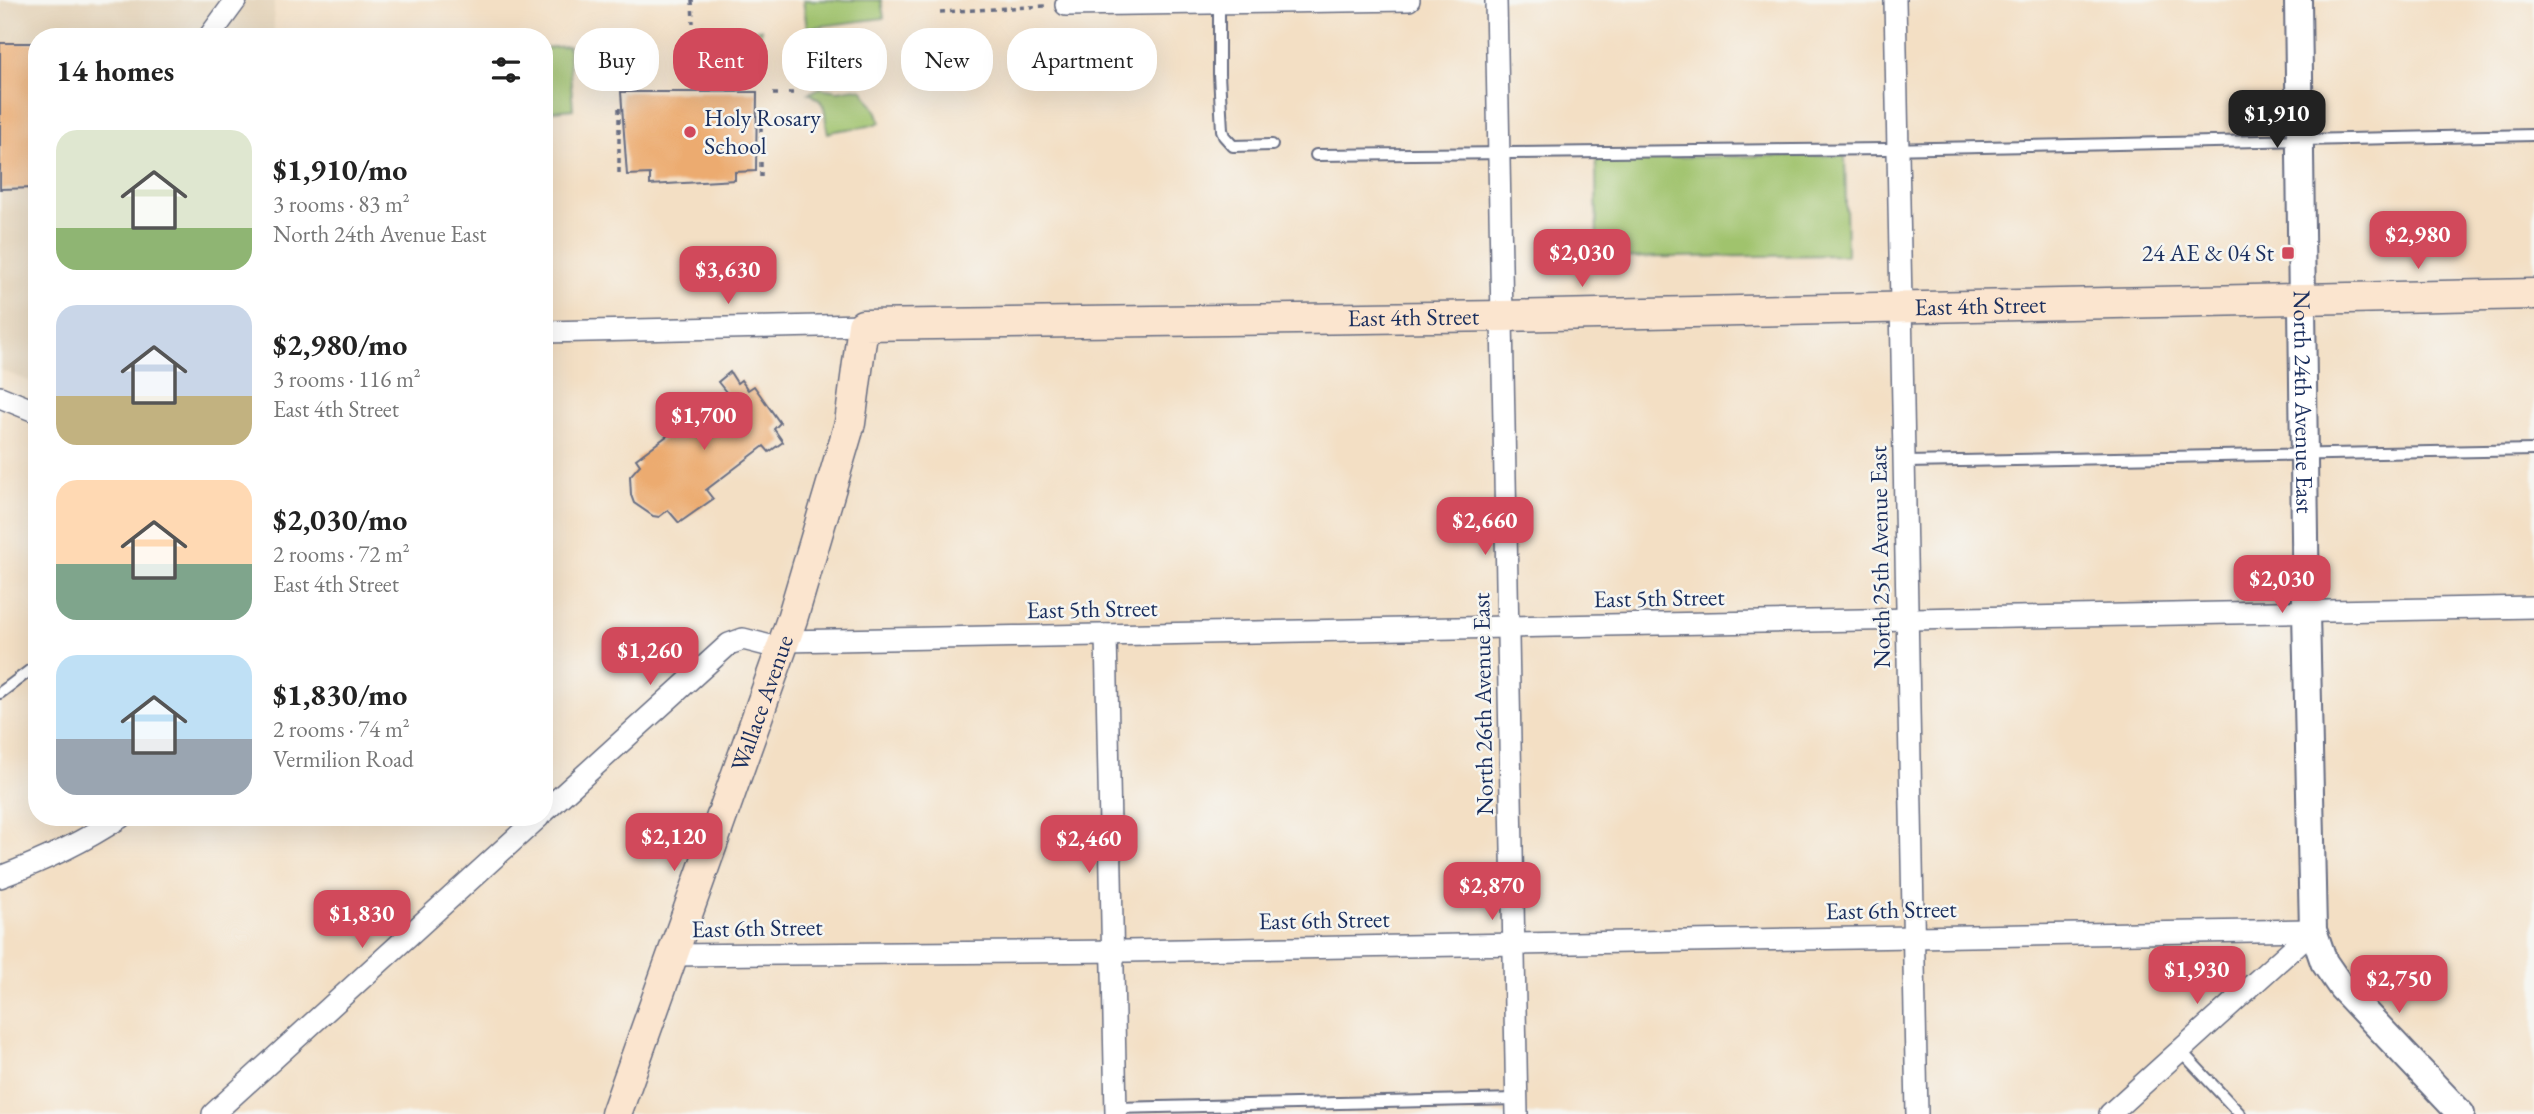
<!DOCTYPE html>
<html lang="en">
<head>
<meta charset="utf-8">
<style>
	body { margin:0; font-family:"EB Garamond",serif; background:#f6f6f6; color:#222; height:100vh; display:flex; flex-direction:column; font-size:26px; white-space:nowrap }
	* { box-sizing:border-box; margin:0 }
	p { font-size:23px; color:#767676 }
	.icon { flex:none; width:38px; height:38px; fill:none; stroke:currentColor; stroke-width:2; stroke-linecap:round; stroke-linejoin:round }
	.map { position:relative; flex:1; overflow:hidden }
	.side { position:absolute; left:28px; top:28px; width:525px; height:798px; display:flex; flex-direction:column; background:#fff; border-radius:28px; box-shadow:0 7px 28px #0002 }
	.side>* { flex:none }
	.hud { position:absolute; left:574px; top:28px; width:665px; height:63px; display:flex; gap:14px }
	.price { position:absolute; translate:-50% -60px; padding:0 16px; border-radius:14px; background:#d1495b; color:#fff; font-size:23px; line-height:46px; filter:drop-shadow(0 2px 4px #0008) }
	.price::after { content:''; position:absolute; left:50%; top:42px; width:21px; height:16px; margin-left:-10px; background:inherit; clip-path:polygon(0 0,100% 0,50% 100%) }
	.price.current { background:#222; color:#fff }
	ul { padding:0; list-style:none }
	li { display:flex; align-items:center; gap:21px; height:175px; padding:0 28px }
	li span { display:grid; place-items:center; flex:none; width:196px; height:140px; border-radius:21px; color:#555 }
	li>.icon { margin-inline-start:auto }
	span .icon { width:84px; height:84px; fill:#fffc; stroke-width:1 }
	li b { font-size:30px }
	h2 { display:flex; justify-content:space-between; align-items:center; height:84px; padding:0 28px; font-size:30px }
	.chip { padding:0 24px; border-radius:28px; background:#fff; box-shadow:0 7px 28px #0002; font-size:24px; line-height:63px }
	.chip.current { background:#d1495b; color:#fff }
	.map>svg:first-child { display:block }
	.built { fill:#e3d1b6 }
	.green { fill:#a0c36d; stroke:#5e7966; stroke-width:2 }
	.building { fill:#ecab6f }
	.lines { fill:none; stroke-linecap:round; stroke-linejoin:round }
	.service-casing { stroke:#676d82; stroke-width:14 }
	.minor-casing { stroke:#676d82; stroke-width:24 }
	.tertiary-casing { stroke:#676d82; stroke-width:30 }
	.secondary-casing { stroke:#676d82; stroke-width:33 }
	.path { stroke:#676d82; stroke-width:3.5; stroke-dasharray:5 5; stroke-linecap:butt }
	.service { stroke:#fff; stroke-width:10 }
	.minor { stroke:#fff; stroke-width:21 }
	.tertiary { stroke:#fff; stroke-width:26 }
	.secondary { stroke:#fbe5cf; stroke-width:30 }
	.poi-dot { fill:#d1495b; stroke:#f6f6f2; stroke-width:2.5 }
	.labels { text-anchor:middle; stroke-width:5; stroke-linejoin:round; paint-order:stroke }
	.poi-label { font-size:24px; fill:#1b2f5e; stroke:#f6f6f2; text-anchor:start }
	.street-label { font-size:24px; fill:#1b2f5e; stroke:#f6f6f2 }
</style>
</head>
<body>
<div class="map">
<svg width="2534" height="1114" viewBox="0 0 2534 1114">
	<rect width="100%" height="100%" fill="#f6f6f2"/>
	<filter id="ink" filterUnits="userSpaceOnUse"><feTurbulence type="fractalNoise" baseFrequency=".0143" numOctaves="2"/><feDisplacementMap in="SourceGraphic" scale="14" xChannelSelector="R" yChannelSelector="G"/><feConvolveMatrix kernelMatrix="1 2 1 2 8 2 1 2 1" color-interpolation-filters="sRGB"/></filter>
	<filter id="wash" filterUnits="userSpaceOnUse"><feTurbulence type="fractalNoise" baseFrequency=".00686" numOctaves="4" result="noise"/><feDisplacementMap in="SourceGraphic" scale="28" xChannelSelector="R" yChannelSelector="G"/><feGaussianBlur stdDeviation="1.57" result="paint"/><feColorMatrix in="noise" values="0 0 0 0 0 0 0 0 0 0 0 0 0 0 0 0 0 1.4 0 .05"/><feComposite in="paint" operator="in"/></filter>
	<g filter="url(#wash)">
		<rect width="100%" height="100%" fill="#f3dfc4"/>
		<!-- built -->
		<polygon class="built" points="0,0 274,0 274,37 37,37 37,384 0,370"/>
		<!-- green -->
		<g class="green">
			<polygon points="803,0 881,0 884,18 807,28"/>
			<polygon points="761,29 762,61 697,64 696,32"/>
			<polygon points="568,46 573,109 544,112 544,48"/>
			<path d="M820,88l18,3 17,-3 8,2 14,22 3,10c-13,8 -36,5 -52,11 -6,-18 4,-28 -19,-40z"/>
			<polygon points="1845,155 1847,255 1597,258 1596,158"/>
		</g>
		<g id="blocks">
			<!-- building -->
			<g class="building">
				<polygon points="0,43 37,43 37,188 0,189"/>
				<polygon points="621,92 757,92 756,171 735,172 735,180 650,185 650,174 627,175"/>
				<polygon points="730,372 737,383 741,380 748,390 754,386 780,423 774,429 783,442 769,452 764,446 706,490 713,499 679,523 668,510 659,517 653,516 634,503 631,495 630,476 640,465 636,459 726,392 718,382"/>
			</g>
		</g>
	</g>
	<g filter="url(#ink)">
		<use href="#blocks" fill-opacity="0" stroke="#676d82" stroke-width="2"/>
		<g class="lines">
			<defs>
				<g id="service">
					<polyline points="1219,3 1219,74 1222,130 1224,136 1233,146 1272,145"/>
					<polyline points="1316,155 1886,149 2534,135"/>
					<polyline points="1906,462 2534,450"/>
					<polyline points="0,693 37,665"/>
					<polyline points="2180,1050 2240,1114"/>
					<polyline points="1115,1108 1517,1099"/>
				</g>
				<g id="minor">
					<polyline points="1496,0 1517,1114"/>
					<polyline points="1895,0 1917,1114"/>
					<polyline points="1066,5 1409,0"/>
					<polyline points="209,37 236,0"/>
					<polyline points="544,332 863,325"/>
					<polyline points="0,397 37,412"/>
					<polyline points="1106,635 1116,1114"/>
					<polyline points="785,641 2534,607"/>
					<polyline points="544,812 729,644 743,639 782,649"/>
					<path d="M0,877c43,-16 82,-34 121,-60"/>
					<polyline points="672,955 1127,951 2313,930"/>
					<polyline points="213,1114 539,817"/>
					<polyline points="2110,1114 2313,930"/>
				</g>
				<g id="tertiary">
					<path id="s1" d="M2298,0l8,612 7,318 11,32 18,26 119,126"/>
				</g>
				<g id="secondary">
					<path id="s2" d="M616,1114l176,-495 58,-196 13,-98 639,-9 1032,-22"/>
				</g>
			</defs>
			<!-- service casing -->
			<use href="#service" class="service-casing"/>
			<!-- minor casing -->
			<use href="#minor" class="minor-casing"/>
			<!-- tertiary casing -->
			<use href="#tertiary" class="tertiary-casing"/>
			<!-- secondary casing -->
			<use href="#secondary" class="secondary-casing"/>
			<!-- path -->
			<g class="path">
				<polyline points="692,0 693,23"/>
				<polyline points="940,12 1046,6"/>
				<polyline points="788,93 797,93"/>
				<polyline points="773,94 780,94"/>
				<polyline points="619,108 619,175"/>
				<polyline points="761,127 761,138"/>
				<polyline points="761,162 761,177"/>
			</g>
			<!-- service -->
			<use href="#service" class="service"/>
			<!-- minor -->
			<use href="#minor" class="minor"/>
			<!-- tertiary -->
			<use href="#tertiary" class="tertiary"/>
			<!-- secondary -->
			<use href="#secondary" class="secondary"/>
		</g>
	</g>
	<!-- markers -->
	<g class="poi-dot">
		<circle cx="690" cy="132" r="7"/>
		<rect x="2281" y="246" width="14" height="14" rx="3.5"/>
	</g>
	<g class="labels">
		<!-- poi labels -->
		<g class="poi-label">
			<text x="704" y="126">Holy Rosary<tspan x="704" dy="28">School</tspan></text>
			<text x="2274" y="261" text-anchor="end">24 AE &amp; 04 St</text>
		</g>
		<!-- street labels -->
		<g class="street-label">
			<text dy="8" stroke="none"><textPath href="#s2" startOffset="1946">East 4th Street</textPath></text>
			<text dy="8" stroke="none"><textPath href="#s2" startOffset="1379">East 4th Street</textPath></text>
			<text dy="8" stroke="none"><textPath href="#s1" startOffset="402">North 24th Avenue East</textPath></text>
			<text transform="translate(1880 557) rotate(-91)" y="8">North 25th Avenue East</text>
			<text transform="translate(1659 598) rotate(-1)" y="8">East 5th Street</text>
			<text transform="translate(1092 609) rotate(-1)" y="8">East 5th Street</text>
			<text dy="8" stroke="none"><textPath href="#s2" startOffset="436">Wallace Avenue</textPath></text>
			<text transform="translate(1483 704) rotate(-91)" y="8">North 26th Avenue East</text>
			<text transform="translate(1891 910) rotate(-1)" y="8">East 6th Street</text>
			<text transform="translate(1324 920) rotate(-1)" y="8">East 6th Street</text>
			<text transform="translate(757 928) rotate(-1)" y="8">East 6th Street</text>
		</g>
	</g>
</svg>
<b class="price current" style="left:2277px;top:150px">$1,910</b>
<b class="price" style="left:2418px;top:271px">$2,980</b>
<b class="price" style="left:1582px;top:289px">$2,030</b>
<b class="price" style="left:728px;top:306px">$3,630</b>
<b class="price" style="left:704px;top:452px">$1,700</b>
<b class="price" style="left:1485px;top:557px">$2,660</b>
<b class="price" style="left:2282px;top:615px">$2,030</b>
<b class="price" style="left:650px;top:687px">$1,260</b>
<b class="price" style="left:674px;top:873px">$2,120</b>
<b class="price" style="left:1089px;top:875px">$2,460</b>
<b class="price" style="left:1492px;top:922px">$2,870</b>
<b class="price" style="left:362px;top:950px">$1,830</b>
<b class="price" style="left:2197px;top:1006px">$1,930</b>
<b class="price" style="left:2399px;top:1015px">$2,750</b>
<div class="hud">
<a class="chip">Buy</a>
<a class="chip current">Rent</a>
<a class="chip">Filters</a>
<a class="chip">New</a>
<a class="chip">Apartment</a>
</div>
<section class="side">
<h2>14 homes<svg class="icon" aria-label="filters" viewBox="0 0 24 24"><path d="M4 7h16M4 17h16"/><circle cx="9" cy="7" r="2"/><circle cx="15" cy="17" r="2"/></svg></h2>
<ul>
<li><span style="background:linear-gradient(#dfe7d0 70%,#8fb573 0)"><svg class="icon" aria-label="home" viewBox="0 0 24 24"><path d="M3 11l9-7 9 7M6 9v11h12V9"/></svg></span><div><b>$1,910/mo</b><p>3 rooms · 83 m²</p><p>North 24th Avenue East</p></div></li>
<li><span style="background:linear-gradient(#c9d6e8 65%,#c2b280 0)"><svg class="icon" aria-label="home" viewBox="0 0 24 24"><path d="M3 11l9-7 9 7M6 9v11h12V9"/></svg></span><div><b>$2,980/mo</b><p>3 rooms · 116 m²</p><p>East 4th Street</p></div></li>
<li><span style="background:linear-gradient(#ffd9b3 60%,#7fa58c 0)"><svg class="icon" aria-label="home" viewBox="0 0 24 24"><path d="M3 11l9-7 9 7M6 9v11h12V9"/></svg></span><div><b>$2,030/mo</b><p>2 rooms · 72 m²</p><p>East 4th Street</p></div></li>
<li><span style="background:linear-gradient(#bfe0f5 60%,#9aa5b1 0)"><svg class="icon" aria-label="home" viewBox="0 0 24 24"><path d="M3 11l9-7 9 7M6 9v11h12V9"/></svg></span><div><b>$1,830/mo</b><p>2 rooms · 74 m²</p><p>Vermilion Road</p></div></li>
</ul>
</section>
</div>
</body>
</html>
